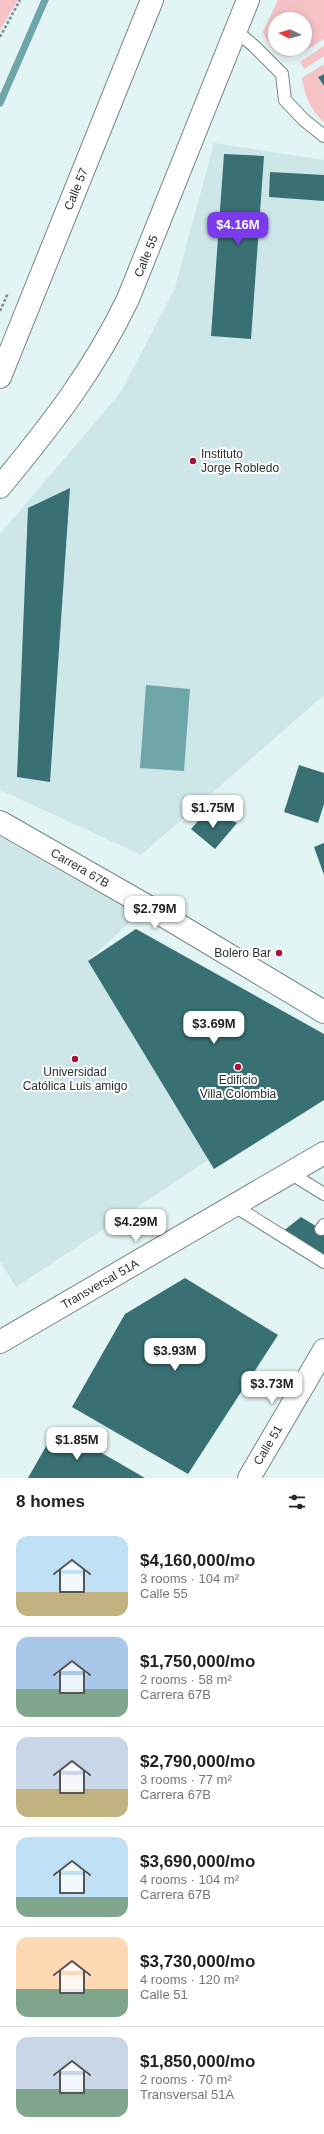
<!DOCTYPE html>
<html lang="en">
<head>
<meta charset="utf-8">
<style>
	body { margin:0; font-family:Arial,sans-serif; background:#f6f6f6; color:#222; height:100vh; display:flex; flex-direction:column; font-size:15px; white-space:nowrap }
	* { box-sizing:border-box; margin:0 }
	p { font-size:13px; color:#767676 }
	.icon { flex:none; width:22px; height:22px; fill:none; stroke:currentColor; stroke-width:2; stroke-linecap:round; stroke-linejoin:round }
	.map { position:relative; height:1478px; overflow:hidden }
	.drawer { display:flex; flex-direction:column; background:#fff; flex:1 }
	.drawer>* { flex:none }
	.needle { width:26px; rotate:275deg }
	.controls { position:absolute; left:268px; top:12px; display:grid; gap:8px }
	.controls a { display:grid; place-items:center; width:44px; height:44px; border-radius:50%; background:#fff; box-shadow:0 2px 10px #0003; font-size:20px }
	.price { position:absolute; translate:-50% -34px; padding:0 9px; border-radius:8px; background:#fff; color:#222; font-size:13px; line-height:26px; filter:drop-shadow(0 1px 2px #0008) }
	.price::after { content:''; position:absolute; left:50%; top:24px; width:12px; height:9px; margin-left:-6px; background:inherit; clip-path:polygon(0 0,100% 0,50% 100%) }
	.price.active { background:#7c3aed; color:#fff }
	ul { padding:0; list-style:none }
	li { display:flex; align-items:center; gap:12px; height:100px; padding:0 16px }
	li+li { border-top:1px solid #e0e0e0 }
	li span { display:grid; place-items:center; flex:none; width:112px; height:80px; border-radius:12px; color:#555 }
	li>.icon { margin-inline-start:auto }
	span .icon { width:48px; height:48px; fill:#fffc; stroke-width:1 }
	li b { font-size:17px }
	h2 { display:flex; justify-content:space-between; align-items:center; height:48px; padding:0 16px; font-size:17px }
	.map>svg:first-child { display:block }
	.built { fill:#cde7e9 }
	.green { fill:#f5c2c5; fill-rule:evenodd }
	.water { fill:#6ea6aa }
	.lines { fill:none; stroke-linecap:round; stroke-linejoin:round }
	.stream { stroke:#6ea6aa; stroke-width:7 }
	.building { fill:#387073 }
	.service-casing { stroke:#778787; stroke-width:14 }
	.minor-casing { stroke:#778787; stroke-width:24 }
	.secondary-casing { stroke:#778787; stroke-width:24 }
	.trunk-casing { stroke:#778787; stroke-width:24 }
	.path { stroke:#838f8f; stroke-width:2.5; stroke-dasharray:3 2; stroke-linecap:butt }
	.service { stroke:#fff; stroke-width:12 }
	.minor { stroke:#fff; stroke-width:22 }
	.secondary { stroke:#fff; stroke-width:22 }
	.trunk { stroke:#fff; stroke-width:22 }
	.poi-dot { fill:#a8103a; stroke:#fff; stroke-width:1.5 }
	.labels { text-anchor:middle; stroke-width:4; stroke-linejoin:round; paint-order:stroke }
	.street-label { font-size:12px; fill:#293030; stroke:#fff }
	.poi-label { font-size:12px; fill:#293030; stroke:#fff }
</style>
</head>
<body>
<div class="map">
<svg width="324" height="1478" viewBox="0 0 324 1478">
	<rect width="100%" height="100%" fill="#e2f4f4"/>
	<!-- built -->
	<g class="built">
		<polygon points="214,143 324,160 324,695 141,855 0,790 0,534 121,392 175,288"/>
		<polygon points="0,830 147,906 88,961 214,1156 16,1287 0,1261"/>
	</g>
	<!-- green -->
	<g class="green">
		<polygon points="0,0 18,0 0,30"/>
		<path d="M278,0h46v39c-26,17 -45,32 -61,-7zM275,19h30v30h-30z"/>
		<polygon points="324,46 324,56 304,69 300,62"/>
		<path d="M324,64v10l-6,3 6,9v36c-14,-12 -19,-26 -22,-44z"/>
	</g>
	<!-- water -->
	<polygon class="water" points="146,685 190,689 184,771 140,768"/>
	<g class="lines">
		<!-- stream -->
		<polyline class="stream" points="0,103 45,0"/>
	</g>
	<!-- building -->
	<g class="building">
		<polygon points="324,74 324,86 318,77"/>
		<polygon points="224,154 264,156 251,339 211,336"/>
		<polygon points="270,172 324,175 324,201 269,197"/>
		<polygon points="70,488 50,782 17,777 28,508"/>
		<polygon points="299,765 324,773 324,804 318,823 284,812"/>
		<polygon points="207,811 237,823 215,849 191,829"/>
		<polygon points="324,843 324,875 314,847"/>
		<polygon points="136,929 324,1034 324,1100 214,1169 88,961"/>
		<polygon points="301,1217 324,1231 324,1257 282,1232"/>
		<polygon points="185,1278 278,1335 188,1474 72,1407 125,1314"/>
		<polygon points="57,1427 145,1478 28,1478"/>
	</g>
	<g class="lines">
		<defs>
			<g id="service">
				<polyline points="236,31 254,46 282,74 285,100 304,120 324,136"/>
				<polyline points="290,1173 324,1194"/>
				<polyline points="233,1205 324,1262"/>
				<polyline points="321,1229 324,1225"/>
			</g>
			<g id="minor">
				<polyline points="0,822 147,906 324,1012"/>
				<polyline points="249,1478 324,1350"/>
			</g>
			<polyline id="secondary" points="0,1342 324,1153"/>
			<g id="trunk">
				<polyline points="0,377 152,0"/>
				<path d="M0,487c51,-62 93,-115 128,-188l120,-299"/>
			</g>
		</defs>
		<!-- service casing -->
		<use href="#service" class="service-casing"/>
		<!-- minor casing -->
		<use href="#minor" class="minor-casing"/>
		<!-- secondary casing -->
		<use href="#secondary" class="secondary-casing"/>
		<!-- trunk casing -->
		<use href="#trunk" class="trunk-casing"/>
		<!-- path -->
		<g class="path">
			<polyline points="0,37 20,0"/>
			<polyline points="0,311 8,293"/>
		</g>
		<!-- service -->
		<use href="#service" class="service"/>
		<!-- minor -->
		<use href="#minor" class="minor"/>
		<!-- secondary -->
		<use href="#secondary" class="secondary"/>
		<!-- trunk -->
		<use href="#trunk" class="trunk"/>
	</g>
	<!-- markers -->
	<g class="poi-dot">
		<circle cx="193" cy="461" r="4"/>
		<circle cx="279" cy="953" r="4"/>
		<circle cx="75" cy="1059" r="4"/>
		<circle cx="238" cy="1067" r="4"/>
	</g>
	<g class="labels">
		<!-- street labels -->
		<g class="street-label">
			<text transform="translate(76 189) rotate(-68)" y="4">Calle 57</text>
			<text transform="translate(146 256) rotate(-68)" y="4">Calle 55</text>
			<text transform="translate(80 868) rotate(30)" y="4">Carrera 67B</text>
			<text transform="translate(100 1284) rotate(-30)" y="4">Transversal 51A</text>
			<text transform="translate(268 1445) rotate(-59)" y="4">Calle 51</text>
		</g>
		<!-- poi labels -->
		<g class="poi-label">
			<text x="201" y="458" text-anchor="start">Instituto<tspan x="201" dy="14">Jorge Robledo</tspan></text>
			<text x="271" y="957" text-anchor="end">Bolero Bar</text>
			<text x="75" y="1076">Universidad<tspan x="75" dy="14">Católica Luis amigo</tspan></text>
			<text x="238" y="1084">Edificio<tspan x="238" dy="14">Villa Colombia</tspan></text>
		</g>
	</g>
</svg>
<div class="controls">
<a><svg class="needle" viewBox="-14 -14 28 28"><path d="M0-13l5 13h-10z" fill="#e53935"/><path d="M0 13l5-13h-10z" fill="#767676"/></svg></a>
</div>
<b class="price active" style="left:238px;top:246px">$4.16M</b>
<b class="price" style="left:213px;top:829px">$1.75M</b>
<b class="price" style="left:155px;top:930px">$2.79M</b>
<b class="price" style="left:214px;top:1045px">$3.69M</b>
<b class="price" style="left:136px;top:1243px">$4.29M</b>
<b class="price" style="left:175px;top:1372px">$3.93M</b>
<b class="price" style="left:272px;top:1405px">$3.73M</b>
<b class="price" style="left:77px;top:1461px">$1.85M</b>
</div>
<section class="drawer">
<h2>8 homes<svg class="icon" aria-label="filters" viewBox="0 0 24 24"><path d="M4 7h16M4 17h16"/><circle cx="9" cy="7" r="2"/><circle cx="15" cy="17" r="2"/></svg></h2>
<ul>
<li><span style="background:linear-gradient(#bfe0f5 70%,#c2b280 0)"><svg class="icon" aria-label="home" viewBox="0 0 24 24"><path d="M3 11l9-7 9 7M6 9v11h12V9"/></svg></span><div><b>$4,160,000/mo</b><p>3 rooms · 104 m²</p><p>Calle 55</p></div></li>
<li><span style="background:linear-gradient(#a9c7e8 65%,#7fa58c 0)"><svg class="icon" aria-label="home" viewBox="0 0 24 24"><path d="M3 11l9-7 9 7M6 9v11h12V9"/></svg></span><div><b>$1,750,000/mo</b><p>2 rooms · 58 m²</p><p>Carrera 67B</p></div></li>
<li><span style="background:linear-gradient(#c9d6e8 65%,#c2b280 0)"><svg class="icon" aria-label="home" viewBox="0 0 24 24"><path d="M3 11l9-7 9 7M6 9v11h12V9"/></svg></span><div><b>$2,790,000/mo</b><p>3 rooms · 77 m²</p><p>Carrera 67B</p></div></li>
<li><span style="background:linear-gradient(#bfe0f5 75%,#7fa58c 0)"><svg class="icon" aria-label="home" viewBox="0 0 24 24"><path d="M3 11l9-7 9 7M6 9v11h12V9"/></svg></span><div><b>$3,690,000/mo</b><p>4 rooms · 104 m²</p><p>Carrera 67B</p></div></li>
<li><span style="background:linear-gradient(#ffd9b3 65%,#7fa58c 0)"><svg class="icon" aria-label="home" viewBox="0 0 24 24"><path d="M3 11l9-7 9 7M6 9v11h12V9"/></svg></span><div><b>$3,730,000/mo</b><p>4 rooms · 120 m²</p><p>Calle 51</p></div></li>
<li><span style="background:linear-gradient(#c9d6e8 65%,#7fa58c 0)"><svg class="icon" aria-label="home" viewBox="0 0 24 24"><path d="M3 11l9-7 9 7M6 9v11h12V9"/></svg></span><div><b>$1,850,000/mo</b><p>2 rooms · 70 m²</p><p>Transversal 51A</p></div></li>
</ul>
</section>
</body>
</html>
